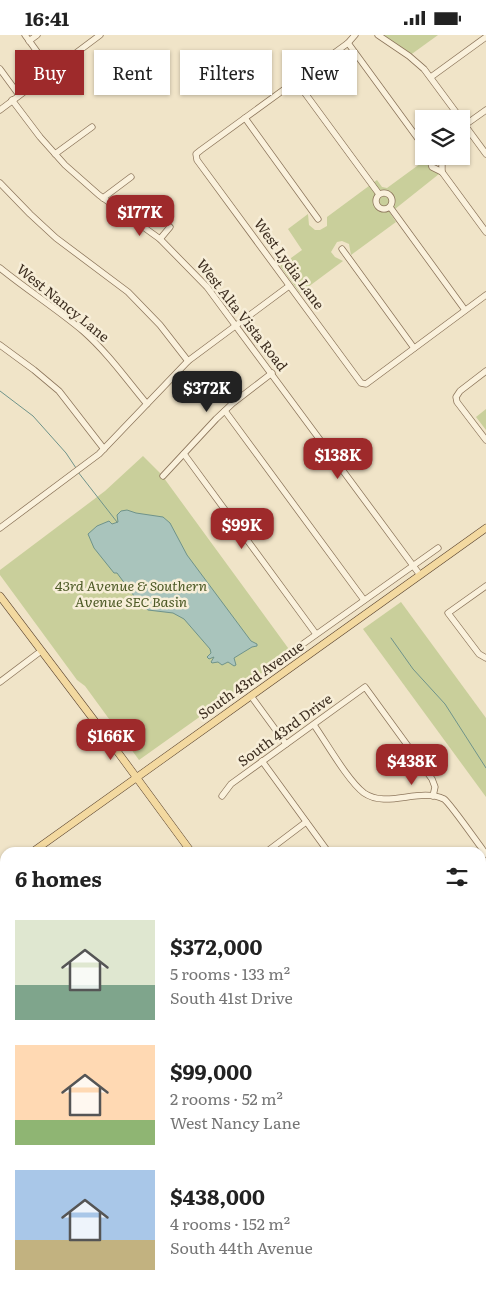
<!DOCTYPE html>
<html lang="en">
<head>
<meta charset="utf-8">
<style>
	body { margin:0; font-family:Literata,serif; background:#f6f6f6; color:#222; height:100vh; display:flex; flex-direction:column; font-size:19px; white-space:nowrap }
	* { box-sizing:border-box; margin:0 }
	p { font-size:16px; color:#767676 }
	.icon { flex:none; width:28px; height:28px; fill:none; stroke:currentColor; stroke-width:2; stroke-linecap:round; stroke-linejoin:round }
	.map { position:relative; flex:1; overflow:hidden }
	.details { position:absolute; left:0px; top:812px; width:486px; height:446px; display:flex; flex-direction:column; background:#fff; border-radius:15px 15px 0 0; box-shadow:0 1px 4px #0004 }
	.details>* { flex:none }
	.banner { position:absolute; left:15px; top:15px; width:456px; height:45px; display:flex; gap:10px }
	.controls { position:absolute; left:415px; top:75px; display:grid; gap:10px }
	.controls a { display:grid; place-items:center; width:55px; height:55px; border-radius:0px; background:#fff; box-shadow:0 1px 4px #0004; font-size:25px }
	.price { position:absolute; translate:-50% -42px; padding:0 11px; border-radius:10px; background:#9e2a2b; color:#fff; font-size:16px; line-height:32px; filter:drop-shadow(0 1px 2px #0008) }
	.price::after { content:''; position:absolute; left:50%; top:30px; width:15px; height:11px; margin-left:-8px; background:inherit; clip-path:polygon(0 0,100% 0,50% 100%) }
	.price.selected { background:#222; color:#fff }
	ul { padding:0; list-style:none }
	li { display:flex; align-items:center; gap:15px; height:125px; padding:0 15px }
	li span { display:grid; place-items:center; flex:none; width:140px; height:100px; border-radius:0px; color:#555 }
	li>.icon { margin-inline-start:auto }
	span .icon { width:60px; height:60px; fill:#fffc; stroke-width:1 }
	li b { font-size:21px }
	h2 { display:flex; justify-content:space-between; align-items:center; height:60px; padding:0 15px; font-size:21px }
	.chip { padding:0 18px; border-radius:0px; background:#fff; box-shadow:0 1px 4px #0004; font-size:18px; line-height:45px }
	.chip.selected { background:#9e2a2b; color:#fff }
	.status { display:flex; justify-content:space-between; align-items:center; height:35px; padding:0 25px; background:#fff; direction:ltr }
	.status svg { height:14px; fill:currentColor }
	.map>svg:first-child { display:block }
	.farmland { fill:#e6deb5 }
	.green { fill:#c9cf9b }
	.water { fill:#a9c4bc; stroke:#6f938a }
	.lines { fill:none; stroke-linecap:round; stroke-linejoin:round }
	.stream { stroke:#6f938a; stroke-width:1 }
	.minor-casing { stroke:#8d765c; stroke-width:7 }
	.major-casing { stroke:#5b4430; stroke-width:8 }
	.minor { stroke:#faf1dc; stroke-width:5.5 }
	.major { stroke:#f3d9a0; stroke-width:7 }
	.labels { text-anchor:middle; stroke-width:5; stroke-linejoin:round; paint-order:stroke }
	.street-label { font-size:14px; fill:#3d2e20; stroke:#f7eed8 }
	.park-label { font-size:14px; font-style:italic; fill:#4d5a26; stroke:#f7eed8 }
</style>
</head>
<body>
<div class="status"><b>16:41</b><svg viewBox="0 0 49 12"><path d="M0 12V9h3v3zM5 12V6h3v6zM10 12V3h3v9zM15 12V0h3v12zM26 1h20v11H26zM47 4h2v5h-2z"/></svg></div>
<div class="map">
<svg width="486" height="1258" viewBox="0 0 486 1258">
	<rect width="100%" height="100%" fill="#f0e4c8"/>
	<!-- farmland -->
	<g class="farmland">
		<polygon points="0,1090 5,1096 5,1222 0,1225"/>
		<polygon points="225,1254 313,1254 317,1258 220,1258"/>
	</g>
	<!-- green -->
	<g class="green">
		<polygon points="378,0 438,0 409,21"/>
		<path d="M428,123c1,8 3,13 11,16l-49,39 6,9 -45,33 -2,-11 -7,-3 -5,1 -6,10 4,5 8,4 -43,32 -20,-27 22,-16 -14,-21 20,-15 1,11 6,5h5l7,-4v-9l50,-37 5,7 5,1z"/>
		<polygon points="486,374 486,395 476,382"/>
		<polygon points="143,421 161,439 291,617 139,725 85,651 77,645 0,540 0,535 105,456"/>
		<polygon points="401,567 486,683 486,762 363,594"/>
	</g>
	<!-- water -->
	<polygon class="water" points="127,475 136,478 163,482 170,488 187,520 251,606 257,609 257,611 252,612 234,623 236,630 234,631 228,627 222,630 218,627 212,628 211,627 214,622 209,624 207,622 211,618 210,614 184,584 173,578 148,575 140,569 117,538 114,538 94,513 88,499 97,491 109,486 112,489 118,487 117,480 121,476"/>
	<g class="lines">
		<!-- stream -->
		<g class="stream">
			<polyline points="0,356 33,381 66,418 76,433"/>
			<polyline points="78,437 117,487"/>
			<polyline points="391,603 413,634 445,669 486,733"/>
		</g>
		<defs>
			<g id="minor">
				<polyline points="25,0 51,36"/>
				<polyline points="355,0 348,8 201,115 196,119 197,125 361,348 366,349 486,260"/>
				<polyline points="378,0 409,21 424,34 461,84"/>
				<polyline points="29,6 37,0"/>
				<polyline points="348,8 424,112"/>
				<polyline points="0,34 19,60"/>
				<polyline points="431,42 486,2"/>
				<polyline points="296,46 379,159"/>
				<polyline points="12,65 40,102 65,130 99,160 160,204 207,252 420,540"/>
				<polyline points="0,75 100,0"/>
				<polyline points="245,83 318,184"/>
				<polyline points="461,85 486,119"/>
				<polyline points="465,90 486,75"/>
				<polyline points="55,119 92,92"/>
				<polyline points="429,121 432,132 442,137"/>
				<polyline points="435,121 442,126 442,137 486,197"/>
				<polyline points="0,148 30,179 56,203 128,257 160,290 188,326"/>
				<circle cx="384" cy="166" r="8"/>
				<polyline points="103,163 131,142"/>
				<polyline points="390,172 465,275"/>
				<polyline points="160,204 170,192"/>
				<polyline points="342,214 414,313"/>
				<path d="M0,233c27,22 57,41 83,63 25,22 43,48 64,73"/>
				<polyline points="0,310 34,335 59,356 104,414"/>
				<polyline points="486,336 460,356 456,362 457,367 486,405"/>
				<polyline points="225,376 364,565"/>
				<polyline points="184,419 316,599"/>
				<polyline points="163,441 216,384 233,368 272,338"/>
				<polyline points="0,493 99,419 188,326 289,251"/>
				<polyline points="486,551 448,578 479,619 486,623"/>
				<polyline points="293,616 438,513"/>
				<polyline points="0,647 41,616"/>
				<polyline points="251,661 286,709"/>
				<path d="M314,690c12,17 34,56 50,68 23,16 55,-6 80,6 6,4 35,46 42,55"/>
				<polyline points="262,726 329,818"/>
				<polyline points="222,761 231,749 365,652 432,744 435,752 433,761"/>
				<polyline points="265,818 306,787"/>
				<polyline points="481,840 486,837"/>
				<polyline points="481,919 486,926"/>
				<polyline points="481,1008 486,1008"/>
				<polyline points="481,1071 486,1070"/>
				<polyline points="481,1136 486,1142"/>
				<polyline points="213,1258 219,1254"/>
			</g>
			<g id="major">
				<polyline points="0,561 103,697 192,818"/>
				<polyline points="31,818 486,493"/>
				<polyline points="0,840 5,836"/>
				<polyline points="481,1216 486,1222"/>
			</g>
		</defs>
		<!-- minor casing -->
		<use href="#minor" class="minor-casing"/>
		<!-- major casing -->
		<use href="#major" class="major-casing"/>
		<!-- minor -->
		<use href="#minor" class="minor"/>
		<!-- major -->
		<use href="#major" class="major"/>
	</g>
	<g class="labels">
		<!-- street labels -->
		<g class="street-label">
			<text transform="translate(289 229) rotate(54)" y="5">West Lydia Lane</text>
			<text transform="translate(63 268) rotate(39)" y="5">West Nancy Lane</text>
			<text transform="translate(242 280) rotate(52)" y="5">West Alta Vista Road</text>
			<text transform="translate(251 645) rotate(-35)" y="5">South 43rd Avenue</text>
			<text transform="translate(285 695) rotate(-36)" y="5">South 43rd Drive</text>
		</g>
		<!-- park labels -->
		<g class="park-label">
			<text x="131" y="556">43rd Avenue &amp; Southern<tspan x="131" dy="16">Avenue SEC Basin</tspan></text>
		</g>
	</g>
</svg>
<div class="controls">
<a><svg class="icon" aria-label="layers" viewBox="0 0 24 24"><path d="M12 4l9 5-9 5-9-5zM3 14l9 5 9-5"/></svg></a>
</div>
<b class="price" style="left:140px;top:202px">$177K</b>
<b class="price selected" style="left:207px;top:378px">$372K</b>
<b class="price" style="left:338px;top:445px">$138K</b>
<b class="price" style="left:242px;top:515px">$99K</b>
<b class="price" style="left:111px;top:726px">$166K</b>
<b class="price" style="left:412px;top:751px">$438K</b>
<div class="banner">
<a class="chip selected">Buy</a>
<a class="chip">Rent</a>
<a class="chip">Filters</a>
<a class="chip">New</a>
</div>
<section class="details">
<h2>6 homes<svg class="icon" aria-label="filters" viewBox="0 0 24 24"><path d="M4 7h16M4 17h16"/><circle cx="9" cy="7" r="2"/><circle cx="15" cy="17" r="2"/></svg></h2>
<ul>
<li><span style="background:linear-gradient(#dfe7d0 65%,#7fa58c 0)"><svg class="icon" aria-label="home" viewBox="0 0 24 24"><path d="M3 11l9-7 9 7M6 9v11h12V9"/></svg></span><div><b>$372,000</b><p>5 rooms · 133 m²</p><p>South 41st Drive</p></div></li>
<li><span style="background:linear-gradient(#ffd9b3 75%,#8fb573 0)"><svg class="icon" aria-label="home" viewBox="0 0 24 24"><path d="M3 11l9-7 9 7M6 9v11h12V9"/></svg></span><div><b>$99,000</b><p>2 rooms · 52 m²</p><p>West Nancy Lane</p></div></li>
<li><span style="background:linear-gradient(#a9c7e8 70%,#c2b280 0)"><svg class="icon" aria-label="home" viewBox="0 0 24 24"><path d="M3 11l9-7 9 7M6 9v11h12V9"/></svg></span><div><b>$438,000</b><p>4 rooms · 152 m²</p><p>South 44th Avenue</p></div></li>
</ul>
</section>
</div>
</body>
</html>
